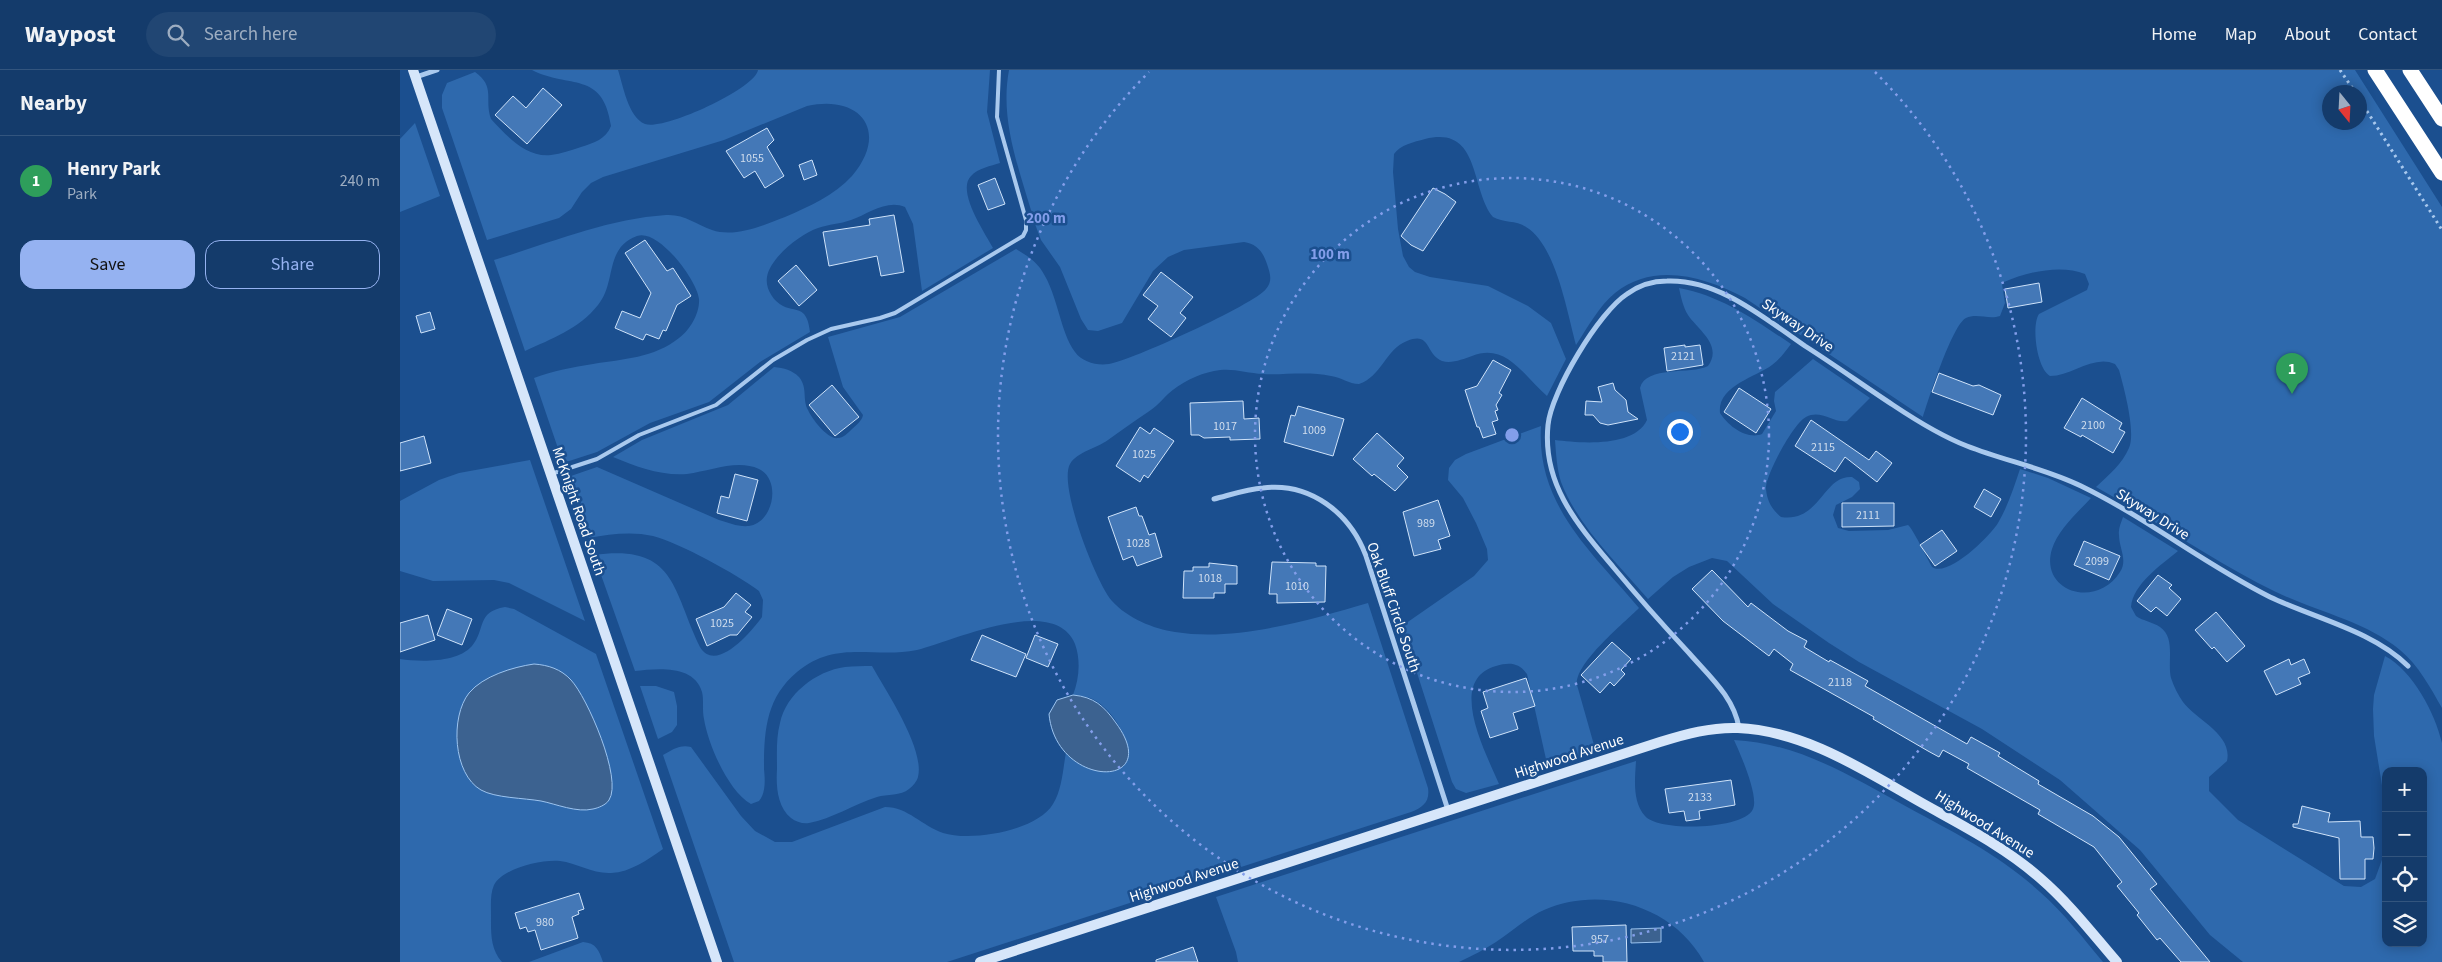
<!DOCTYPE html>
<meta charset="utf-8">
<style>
:root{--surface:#143b6b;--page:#214673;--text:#f1f3f6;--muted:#9dadc1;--line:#33557e;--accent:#95b2f1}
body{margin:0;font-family:"Source Sans 3",sans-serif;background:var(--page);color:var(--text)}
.controls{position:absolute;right:15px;bottom:15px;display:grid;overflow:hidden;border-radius:10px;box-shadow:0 2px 12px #0003}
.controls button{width:45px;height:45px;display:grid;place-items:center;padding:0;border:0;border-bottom:1px solid var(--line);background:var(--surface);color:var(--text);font:25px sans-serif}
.compass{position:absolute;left:1922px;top:15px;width:45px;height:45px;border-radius:50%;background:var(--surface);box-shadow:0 2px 12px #0003;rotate:162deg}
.you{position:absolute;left:1279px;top:361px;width:18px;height:18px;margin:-12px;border:4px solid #fff;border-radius:50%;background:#1a73e8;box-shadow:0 0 0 8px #1a73e833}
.badge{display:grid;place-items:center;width:32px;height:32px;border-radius:50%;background:var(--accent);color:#fff;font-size:16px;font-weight:700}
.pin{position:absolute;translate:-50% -41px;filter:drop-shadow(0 1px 2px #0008)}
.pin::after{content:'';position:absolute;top:26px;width:18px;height:15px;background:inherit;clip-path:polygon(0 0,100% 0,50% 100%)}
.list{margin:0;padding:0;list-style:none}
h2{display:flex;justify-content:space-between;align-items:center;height:65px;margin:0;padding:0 20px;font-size:21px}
h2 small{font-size:16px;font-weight:400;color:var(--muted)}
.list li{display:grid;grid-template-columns:32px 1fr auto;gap:15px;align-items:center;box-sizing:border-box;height:90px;padding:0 20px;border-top:1px solid var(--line)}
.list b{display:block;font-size:19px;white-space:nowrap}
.list p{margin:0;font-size:16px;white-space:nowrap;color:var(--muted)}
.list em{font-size:16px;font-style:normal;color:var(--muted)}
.actions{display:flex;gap:10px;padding:15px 20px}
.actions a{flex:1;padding:11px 0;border:1px solid var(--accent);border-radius:15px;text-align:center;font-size:18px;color:var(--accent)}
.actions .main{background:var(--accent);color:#111}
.icon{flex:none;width:28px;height:28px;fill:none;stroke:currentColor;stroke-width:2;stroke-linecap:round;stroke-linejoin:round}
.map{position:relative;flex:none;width:2042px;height:892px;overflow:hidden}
header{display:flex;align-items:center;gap:30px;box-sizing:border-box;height:70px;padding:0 25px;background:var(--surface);border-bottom:1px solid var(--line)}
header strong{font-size:24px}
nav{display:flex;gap:28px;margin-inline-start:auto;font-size:18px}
.search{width:350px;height:45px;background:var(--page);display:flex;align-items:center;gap:12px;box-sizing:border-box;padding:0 18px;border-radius:28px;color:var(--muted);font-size:19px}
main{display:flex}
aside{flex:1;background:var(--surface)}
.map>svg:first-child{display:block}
.green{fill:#2e69ad;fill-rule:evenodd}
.water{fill:#3c6290;stroke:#9cc4f0}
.building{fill:#4478b7;stroke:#cfe3fa}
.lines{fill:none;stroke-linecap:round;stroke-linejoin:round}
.path{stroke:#a9c9ee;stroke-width:3;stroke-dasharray:2.5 4;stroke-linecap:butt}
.lane{stroke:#a9c9ee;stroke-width:4}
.street{stroke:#a9c9ee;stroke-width:5}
.secondary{stroke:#d6e6fa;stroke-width:10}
.highway{stroke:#fff;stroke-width:15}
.ring{fill:none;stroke:#839eea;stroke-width:2.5;stroke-dasharray:2.5 5}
.labels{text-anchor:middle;stroke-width:5;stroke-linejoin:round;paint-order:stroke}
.number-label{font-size:12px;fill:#d0dded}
.street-label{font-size:15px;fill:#fff;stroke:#1b4f8f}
.centre{fill:#839eea;stroke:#1b4f8f;stroke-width:2.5}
.ring-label{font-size:15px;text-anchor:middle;font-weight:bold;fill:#839eea;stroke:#1b4f8f;stroke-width:5;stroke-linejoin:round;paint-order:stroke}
</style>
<header>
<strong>Waypost</strong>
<div class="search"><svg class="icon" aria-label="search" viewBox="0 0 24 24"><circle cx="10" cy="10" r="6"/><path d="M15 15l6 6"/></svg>Search here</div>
<nav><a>Home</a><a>Map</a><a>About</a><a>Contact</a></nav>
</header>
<main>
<aside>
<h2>Nearby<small></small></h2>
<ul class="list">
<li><span class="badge" style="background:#2e9e5b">1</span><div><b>Henry Park</b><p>Park</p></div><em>240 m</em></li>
</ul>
<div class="actions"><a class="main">Save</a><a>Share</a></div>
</aside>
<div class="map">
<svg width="2042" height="892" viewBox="0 0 2042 892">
<rect width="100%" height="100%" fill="#1b4f8f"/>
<path class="green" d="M132 0H218C223 15 228 47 245 54 263 61 355 19 358 0H590L587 42 600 93C591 96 578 98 571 106 556 121 585 163 593 178L522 221 513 154 505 137C487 129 468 144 451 150 440 154 429 154 418 158 400 164 370 188 367 207 365 218 373 231 383 236 390 240 398 238 404 244 408 249 409 255 410 262L360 292 309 332 250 353 197 382 163 393 134 308C153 301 173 297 193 294 223 289 254 288 279 268 290 260 300 243 299 229 297 210 258 158 237 166 204 178 217 212 198 235 179 259 151 269 125 281L94 190C150 173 207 149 266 145 285 144 295 154 312 160 335 168 364 155 385 147 408 137 435 125 452 106 490 61 460 24 407 36L324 70 203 107 191 113 182 122 171 139 159 148 87 170 42 38V25L47 13 75 2C96 17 84 29 91 49 106 65 126 88 151 85 161 84 171 80 181 77 194 73 206 69 211 56 203 0 169 19 132 0Z
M609 0H1955L2042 137V638C2030 617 2019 596 2000 580 1965 551 1917 542 1876 522 1814 492 1757 451 1696 417 1709 405 1722 394 1729 378 1736 362 1724 318 1719 300L1715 294C1694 284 1672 306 1650 306 1637 299 1631 256 1639 244L1687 220 1689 214 1685 204C1661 194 1627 202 1604 212L1602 214 1605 233 1600 246C1589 250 1577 243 1566 248 1552 255 1528 331 1523 347L1345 228C1306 207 1254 191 1215 223 1199 236 1188 257 1176 275 1167 242 1156 175 1126 157 1116 150 1103 153 1093 147 1070 119 1081 55 1025 69 1014 72 1000 75 994 84L993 102 998 159 1003 186 1009 197 1015 202 1030 207 1088 216 1128 236 1151 253 1166 289 1147 326C1124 306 1106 272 1072 286 1063 289 1052 294 1042 291 1025 284 1031 261 1007 271 986 279 981 307 959 314 949 314 941 307 931 306 909 301 885 305 863 304 846 303 831 297 814 301 798 304 780 313 768 324 761 331 756 337 748 342 734 351 721 361 708 370 697 378 677 382 670 394 658 415 696 513 712 531 727 548 754 559 775 562 836 572 910 550 968 533L1028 718C1030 732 1023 737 1011 742L547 892H334L263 685C272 680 280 674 291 677L341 746 355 761 375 772H392L485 737C508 737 522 756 543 763 571 772 637 761 653 734 662 720 663 699 666 682L671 688 721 698C738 680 716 645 699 633 691 627 683 626 673 625 679 609 681 591 675 574 654 523 551 572 517 580 473 589 437 569 397 602 366 628 364 661 364 699 365 709 366 723 359 731L351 734C328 721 308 674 304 649 302 640 304 630 302 622 294 594 256 599 235 601L194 485C276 474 272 519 300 577 316 604 352 561 362 547L363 530 359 521C338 505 278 472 253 466 232 461 210 464 189 468L168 407 197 397 319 450C329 453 338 457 349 456 373 453 382 410 359 399 337 389 311 401 287 404 261 406 237 397 213 387L242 370 328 335 374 297C384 298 392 300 399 307 408 318 402 329 408 340 412 349 428 370 438 368 443 368 448 363 451 360 456 355 462 351 463 345L443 317 428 267 500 247 616 179C626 185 636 191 642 201 658 225 660 262 675 282 682 292 697 296 709 294 730 291 855 234 866 219 873 211 870 203 867 194 863 182 857 174 844 172L784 180 768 187 753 201 722 253 698 261 688 260 681 249 660 197 641 170 635 154C621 103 599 53 609 0ZM1930 22H1960V52H1930Z
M15 53 40 126 0 142V69Z
M1279 218C1322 226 1355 250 1391 274 1385 282 1380 289 1372 295 1356 307 1317 316 1320 343 1328 356 1347 370 1362 364L1376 341 1374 331 1375 322 1413 289 1470 328 1447 351C1432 353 1421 339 1406 347 1393 354 1367 403 1366 417 1366 429 1372 440 1381 447 1420 453 1423 405 1452 407L1459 412 1460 419 1452 427 1436 435 1433 445 1438 458 1449 461 1488 460 1508 455C1513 459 1527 488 1532 497 1548 508 1590 466 1598 453 1608 436 1614 417 1620 399L1648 408 1691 428C1677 443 1658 460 1652 479 1639 521 1696 540 1720 502 1728 490 1719 478 1719 465 1718 459 1721 453 1723 447L1778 481C1761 495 1733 514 1731 537L1736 546C1743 551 1753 552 1760 557 1776 568 1767 592 1771 608 1774 617 1778 625 1783 632 1796 650 1833 664 1827 691L1809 707V721L1838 750 1944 816 1961 817 1975 809 1983 787 1986 760V873H2023V701H1986V740L1974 666 1973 639 1974 625 1985 586C2013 601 2035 643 2042 673V892H1843L1810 865 1740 780 1660 710 1582 659 1459 592 1429 573 1373 534 1327 491 1312 488 1289 497 1273 507 1248 529C1219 495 1177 455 1161 412 1157 399 1156 384 1155 370 1180 373 1234 378 1247 350L1240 318C1246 295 1291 305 1308 296 1323 275 1298 260 1288 245 1283 237 1281 227 1279 218Z
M1141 356C1136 435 1192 482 1239 538 1224 553 1174 594 1177 615L1196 682 1148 698 1127 604C1119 593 1110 592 1096 596 1046 610 1086 683 1099 714L1066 723 1056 719 1052 712 1002 556 1074 506 1088 490 1087 479 1076 453 1063 428 1048 410 1049 398 1055 390 1066 384Z
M130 390 185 551 109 513 94 510 33 511 0 501V431L39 410 59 403Z
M105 537 114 539 196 584 263 779C247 790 231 802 211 803 193 804 177 793 160 791 142 789 103 798 94 815 90 824 91 836 91 845 91 862 90 879 102 892H0V589C20 592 57 593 72 576 86 559 76 542 105 537Z
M472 596C486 621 525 679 518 707 517 711 513 716 509 719 501 726 487 724 477 727 454 734 432 749 409 753 403 754 396 752 391 748 377 736 376 716 377 699 377 684 376 668 380 653 386 624 416 601 445 597 454 596 463 596 472 596Z
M240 616H256L274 622 277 636V655L272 662 258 669Z
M1334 670C1399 673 1454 708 1509 738 1555 763 1601 786 1640 822 1664 843 1683 868 1703 892H1304C1273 836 1202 815 1144 840 1126 848 1113 861 1096 872 1085 879 1072 886 1059 892H838L836 882 816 827 1236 691C1235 709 1232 731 1245 746 1258 762 1344 760 1353 739 1359 726 1340 683 1334 670Z
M183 872C196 873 199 880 203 892H129Z"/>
<path class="water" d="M134 594C148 595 161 599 171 610 187 627 223 709 209 730 206 735 198 738 193 739 177 743 156 734 141 731 124 728 95 728 81 720 53 704 50 647 69 623 83 606 113 597 134 594Z
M673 625C694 627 704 636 716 653 765 720 656 719 649 644L657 630Z
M1261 858V872L1231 873V859Z"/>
<path class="building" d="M143 18 162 35 127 74 95 45 113 26 126 38Z
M367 58 374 70 367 77 384 106 365 118 355 101 344 108 326 81Z
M412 90 417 105 404 110 399 95Z
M595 108 605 134 588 140 578 115Z
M1033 118 1045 124 1056 132 1023 181 1011 175 1001 166Z
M494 145 504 202 481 206 477 186 429 196 423 162 470 155 469 149Z
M245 170 267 201 273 198 291 226 277 235 266 261 263 260 259 269 246 264 243 270 215 258 222 241 240 248 251 223 225 183Z
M396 195 417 220 399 236 378 211Z
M761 202 793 227 780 243 786 248 771 267 748 249 758 236 743 225Z
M1639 213 1642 232 1608 238 1605 219Z
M30 242 35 259 21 263 16 246Z
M1285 275V277L1300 275 1303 295 1267 301 1264 278Z
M1093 290 1111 300 1099 323 1102 325 1096 335 1098 340 1095 341 1098 350 1092 352 1096 364 1083 368 1079 357H1077L1065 320 1077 316Z
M1539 303 1573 316 1579 315 1601 325 1593 345 1532 322Z
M1213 313 1215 320 1226 330 1228 342 1238 349 1208 355 1200 353 1193 345H1185L1186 331 1202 332 1198 317Z
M432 315 459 347 435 366 409 335Z
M1339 318 1371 339 1356 363 1324 342Z
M1682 328 1722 353 1719 359 1725 362 1713 383 1682 365 1681 367 1664 358Z
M843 331 844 349 859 348 860 369 830 370V367L804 368 799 365H791L790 333Z
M898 336 944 349 933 386 884 372 891 345 895 346Z
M1411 350 1469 390 1476 381 1492 393 1477 412 1445 387 1435 402 1395 376Z
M740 357 750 364 754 358 774 371 748 408 744 405 740 412 716 396Z
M977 363 1004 388 997 396 1008 407 995 421 974 404 972 406 953 389Z
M24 366 31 393 0 401V373Z
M335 404 358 410 347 451 317 443 321 426 329 428Z
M1584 419 1601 429 1591 447 1574 437Z
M1038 430 1050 466 1038 470 1041 479 1014 486 1003 442Z
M1442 433H1494V456L1442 457Z
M736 437 739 446H742L749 465 755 463 762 487 737 496 733 486 723 490 708 447Z
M1542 460 1557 481 1535 496 1520 475Z
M1684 471 1720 486 1709 510 1674 495Z
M872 492 916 493V496H926L925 532 877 533V524H869Z
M809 493 837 496V514H825V523H814V528H783L784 501H793V497H809Z
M1312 500 1348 537 1351 533 1388 561 1407 571 1404 577 1429 592 1430 590 1468 611 1465 616 1567 674 1571 667 1600 683 1598 686 1639 711 1638 714 1693 746 1719 767 1757 814 1750 819 1810 892H1781L1760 868 1757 870 1737 845 1739 843 1717 816 1722 812 1694 777 1638 744 1640 740 1567 698 1569 694 1543 680 1539 687 1528 681 1473 649 1474 647 1390 600 1393 594 1374 579 1369 586 1323 551 1292 519Z
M1758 505 1772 515 1769 518 1781 529 1767 546 1756 537 1751 542 1737 531Z
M336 523 351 535 345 542 352 547 337 565H330L307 576 296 549 324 537Z
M47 539 72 549 62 575 37 565Z
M1816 542 1845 576 1827 592 1814 577 1812 579 1795 560Z
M28 545 35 570 0 582V553Z
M582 565 626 584 616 607 571 590Z
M635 565 658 574 648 597 626 588Z
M1212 572 1231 589 1221 600 1225 604 1214 616 1210 612 1200 623 1181 605Z
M1889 589 1891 595 1904 589 1910 603 1898 608 1901 614 1876 625 1864 601Z
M1126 608 1135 636 1113 643 1118 659 1090 668 1081 641 1088 638 1083 622Z
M1331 710 1335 735 1299 741 1300 749 1286 751 1284 741 1269 743 1265 719Z
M1902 736 1930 743 1928 752 1960 751 1961 767H1973L1974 778 1973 789H1965V809H1940L1939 768 1893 757V754H1898Z
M179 823 184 839 178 841 179 844 172 847 178 868 141 880 135 860 128 862 126 857 120 859 115 843Z
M1226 855 1227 892H1203V886H1194V881H1173L1172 857Z
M793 877 798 892H756V890Z"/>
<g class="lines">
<path class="path" d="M1940 0 1955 22
M1960 30 2042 160"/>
<path class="lane" d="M151 404 197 389 239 365 316 335 373 290 407 270 431 259 480 248 495 243 623 166 626 160V150L597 47 599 0"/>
<path class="street" d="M16 7 37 0
M814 429C830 425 847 419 863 418 910 412 950 443 966 486L1048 740
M1339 658C1334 627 1309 606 1289 583 1263 555 1238 527 1214 498 1178 455 1142 415 1148 355 1151 322 1199 242 1227 224 1238 216 1253 211 1267 211 1319 209 1364 248 1405 276 1435 295 1464 316 1493 335 1517 351 1541 366 1567 376 1605 391 1644 398 1681 416 1747 448 1804 494 1870 527 1914 548 1973 561 2008 596"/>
<path class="secondary" d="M13 0 317 892
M580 892 1260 672C1286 664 1311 657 1338 658 1406 661 1465 701 1522 733 1563 756 1605 777 1640 808 1669 833 1692 863 1717 892"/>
<path class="highway" d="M1975 0 2042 103
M2010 0 2042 49"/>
</g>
<g class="ring">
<circle cx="1112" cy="365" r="257"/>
<path d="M1475 2A514 514 0 1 1 749 2"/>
</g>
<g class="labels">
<g class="number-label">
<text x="352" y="92">1055</text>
<text x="1283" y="290">2121</text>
<text x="1693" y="359">2100</text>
<text x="825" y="360">1017</text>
<text x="914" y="364">1009</text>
<text x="1423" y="381">2115</text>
<text x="744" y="388">1025</text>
<text x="1468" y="449">2111</text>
<text x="1026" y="457">989</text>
<text x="738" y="477">1028</text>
<text x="1697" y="495">2099</text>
<text x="810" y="512">1018</text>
<text x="897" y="520">1010</text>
<text x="322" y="557">1025</text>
<text x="1440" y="616">2118</text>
<text x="1300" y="731">2133</text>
<text x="145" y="856">980</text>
<text x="1200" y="873">957</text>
</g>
<g class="street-label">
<text transform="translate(1398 255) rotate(34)" y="5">Skyway Drive</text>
<text transform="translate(179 441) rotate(71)" y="5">McKnight Road South</text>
<text transform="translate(1753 444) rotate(32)" y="5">Skyway Drive</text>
<text transform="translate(994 537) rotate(71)" y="5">Oak Bluff Circle South</text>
<text transform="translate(1169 686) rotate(-18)" y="5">Highwood Avenue</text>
<text transform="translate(1585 754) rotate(32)" y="5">Highwood Avenue</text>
<text transform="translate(784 810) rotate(-18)" y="5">Highwood Avenue</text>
</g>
</g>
<circle cx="1112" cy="365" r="8" class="centre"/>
<g class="ring-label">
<text x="646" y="153">200 m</text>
<text x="930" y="189">100 m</text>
</g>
</svg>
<div class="controls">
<button>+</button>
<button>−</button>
<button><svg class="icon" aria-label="locate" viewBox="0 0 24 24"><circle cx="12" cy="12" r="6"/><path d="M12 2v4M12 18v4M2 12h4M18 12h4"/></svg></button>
<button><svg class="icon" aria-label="layers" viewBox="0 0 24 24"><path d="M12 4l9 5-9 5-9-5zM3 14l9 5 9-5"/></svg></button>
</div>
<svg class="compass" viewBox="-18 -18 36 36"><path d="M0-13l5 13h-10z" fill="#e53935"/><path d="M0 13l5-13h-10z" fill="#9dadc1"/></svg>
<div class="you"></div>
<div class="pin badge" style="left:1892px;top:324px;background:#2e9e5b">1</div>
</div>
</main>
